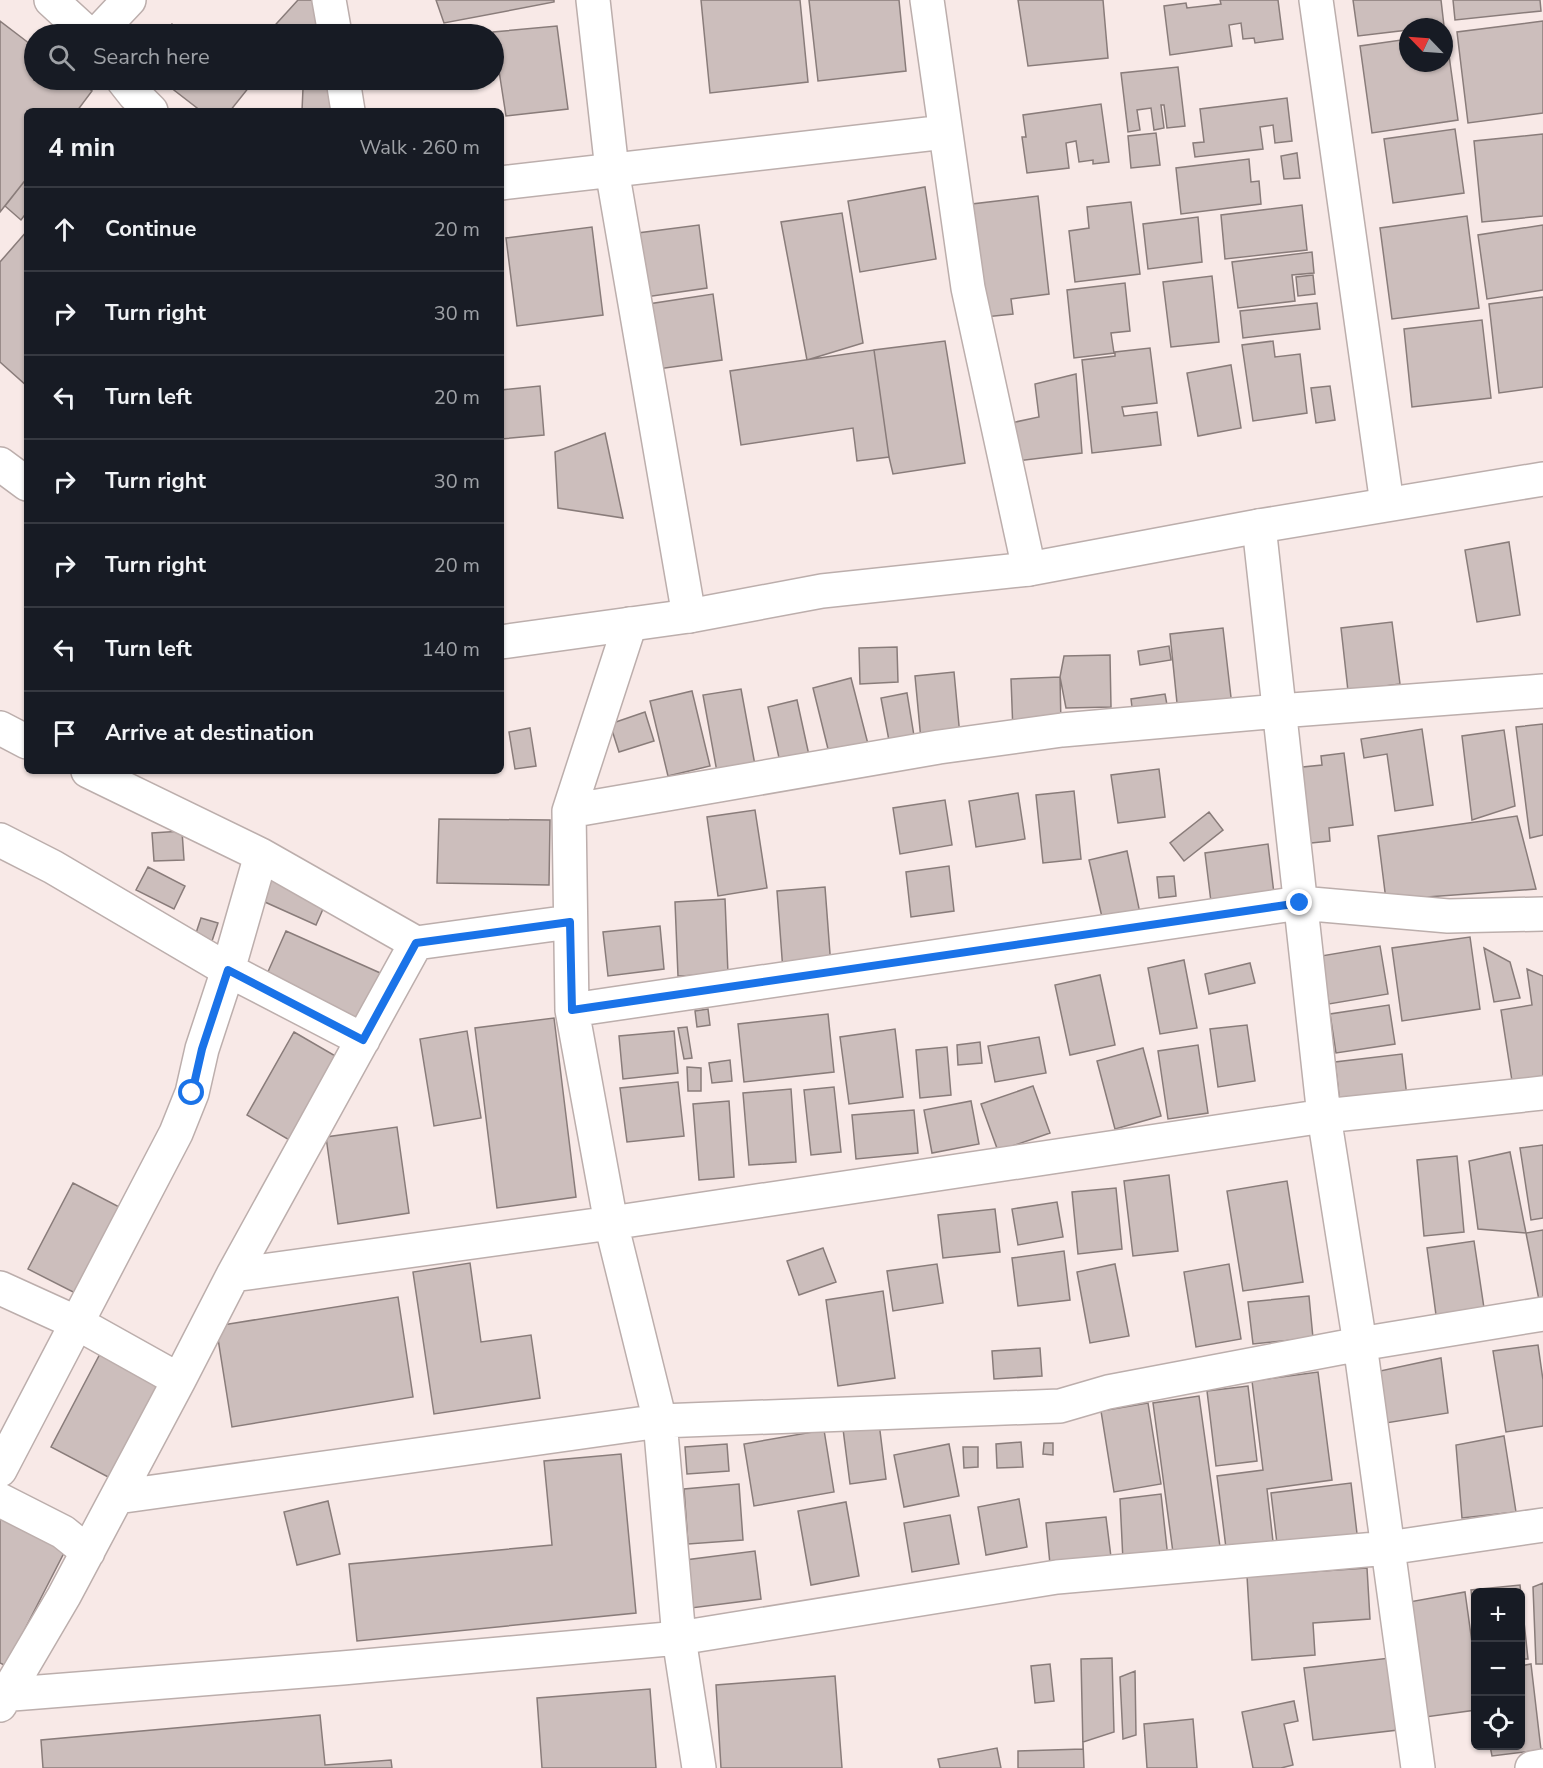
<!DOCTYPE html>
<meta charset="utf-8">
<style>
:root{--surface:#171b24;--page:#20242c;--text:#f1f3f6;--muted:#9ea1a6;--line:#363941}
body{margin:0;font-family:"Nunito Sans",sans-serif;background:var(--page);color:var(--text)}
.controls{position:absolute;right:18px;bottom:18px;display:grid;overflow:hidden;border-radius:9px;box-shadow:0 2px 4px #0004}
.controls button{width:54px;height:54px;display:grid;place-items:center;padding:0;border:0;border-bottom:2px solid var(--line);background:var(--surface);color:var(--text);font:30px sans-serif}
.compass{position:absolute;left:1399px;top:18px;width:54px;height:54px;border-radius:50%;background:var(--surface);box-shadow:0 2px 4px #0004;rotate:295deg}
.stop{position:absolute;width:18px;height:18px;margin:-14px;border:4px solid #1a73e8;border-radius:50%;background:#fff}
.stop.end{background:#1a73e8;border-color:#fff;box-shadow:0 2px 6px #0008}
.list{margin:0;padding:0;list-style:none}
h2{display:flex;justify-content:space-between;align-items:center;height:78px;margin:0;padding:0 24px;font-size:26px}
h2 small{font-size:20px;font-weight:400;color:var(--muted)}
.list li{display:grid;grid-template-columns:39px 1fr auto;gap:18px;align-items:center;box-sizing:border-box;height:84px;padding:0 24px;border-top:2px solid var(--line)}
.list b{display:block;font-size:22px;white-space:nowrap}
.list em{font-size:20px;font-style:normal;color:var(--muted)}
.icon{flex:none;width:33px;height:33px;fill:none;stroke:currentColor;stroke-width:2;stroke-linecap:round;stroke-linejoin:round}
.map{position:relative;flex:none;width:1543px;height:1768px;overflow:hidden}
.search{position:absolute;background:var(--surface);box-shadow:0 2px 4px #0004;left:24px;top:24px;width:480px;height:66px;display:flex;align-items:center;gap:15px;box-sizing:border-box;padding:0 21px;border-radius:33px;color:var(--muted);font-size:22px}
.panel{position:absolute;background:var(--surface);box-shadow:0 2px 4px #0004;left:24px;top:108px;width:480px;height:666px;border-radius:9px}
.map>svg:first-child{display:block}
.building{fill:#ccbebc;stroke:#897c7a;stroke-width:1.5}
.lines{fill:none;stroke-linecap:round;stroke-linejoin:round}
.street-casing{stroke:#bcaeac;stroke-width:36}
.secondary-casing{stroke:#bcaeac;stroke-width:36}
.street{stroke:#fff;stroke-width:33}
.secondary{stroke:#fff;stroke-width:33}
.route{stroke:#1a73e8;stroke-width:8}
</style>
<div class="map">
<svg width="1543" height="1768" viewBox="0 0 1543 1768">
<rect width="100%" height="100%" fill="#f8e9e7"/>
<path class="building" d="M298 0H328L333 34H267Z
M436 0H554V2L444 23Z
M701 0H800L808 82 710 93Z
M809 0H899L906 71 818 81Z
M1018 0H1103L1108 58 1028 66Z
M1220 0H1278L1283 39 1255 43 1254 38 1243 39 1241 23 1229 25 1232 46 1170 55 1164 6 1186 3 1187 8 1221 4Z
M1353 0H1441L1444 26 1408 27V30L1358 36Z
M1453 0H1540L1541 11 1455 20Z
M0 21 34 47V80H77L92 91 77 111H27V178L0 212Z
M1543 21V113L1468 123 1457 32Z
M172 24 186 34H163Z
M557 26 568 109 506 116 493 32Z
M1444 34H1446L1458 120 1372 133 1360 46 1408 39V63H1444Z
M1178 67 1185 126 1167 128 1164 105H1161L1164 128 1154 130 1151 108 1137 110 1140 130 1128 132 1121 73Z
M161 80H242L250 86 230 111H201Z
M284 80H339L344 111H302L303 88Z
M1287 98 1292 141 1275 143 1273 125 1260 127 1263 149 1195 157 1193 143 1204 142 1200 109Z
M1101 104 1109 162 1093 164V160L1079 162 1076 141 1066 143 1069 168 1027 173 1022 137H1026L1023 115Z
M1455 129 1464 193 1393 203 1384 139Z
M1156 133 1160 165 1131 168 1128 136Z
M1543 134V216L1482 222 1474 141Z
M1297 153 1300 178 1284 179 1281 156Z
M1249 159 1251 182 1259 181 1261 204 1181 214 1176 168Z
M27 178V212L21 220 5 206Z
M925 187 936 259 860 272 848 201Z
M1038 196 1049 294 1011 299 1013 314 985 317 972 204Z
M1131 202 1140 274 1075 282 1069 231 1089 228 1087 207Z
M1302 205 1307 250 1225 259 1221 215Z
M842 213 863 343 807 360 781 222Z
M1467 216 1479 308 1392 319 1380 228Z
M1198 217 1202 262 1148 269 1143 224Z
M699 225 707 288 639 298 630 234Z
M1543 225V290L1487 299 1478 235Z
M592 227 603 315 517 326 506 238Z
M27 231V386L0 362V262Z
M1312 252 1314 273 1292 275 1295 301 1238 308 1232 262Z
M1313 275 1315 294 1298 296 1296 277Z
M1212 276 1219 342 1171 347 1163 282Z
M1125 283 1130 331 1111 333 1114 353 1074 358 1067 290Z
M713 294 722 360 651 370 642 305Z
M1543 297V387L1499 393 1489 304Z
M1317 303 1320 329 1243 338 1240 311Z
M1482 320 1491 398 1412 407 1404 329Z
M945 341 965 463 893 474 889 457 874 350Z
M1273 341 1275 357 1300 354 1307 413 1253 421 1242 345Z
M1150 348 1157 403 1122 407 1124 416 1157 412 1161 445 1092 453 1082 360 1115 356V352Z
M874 350 889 457 857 461 853 428 741 445 730 371Z
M1231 365 1241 428 1198 436 1187 373Z
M1076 374 1082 453 1017 461 1006 424 1039 417 1035 384Z
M540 386 544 435 501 439V390Z
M1330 386 1335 420 1316 423 1311 388Z
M605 433 623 518 558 508 555 452Z
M1509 542 1520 615 1477 622 1465 550Z
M1392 622 1400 684 1348 691 1341 628Z
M1223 628 1232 706 1178 713 1170 634Z
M1169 646 1171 660 1140 665 1138 651Z
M897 647 898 682 860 684 859 648Z
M1110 655 1111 707 1066 708 1060 677 1064 656Z
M954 672 960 736 921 740 915 676Z
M1060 677 1061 725 1013 732 1011 679Z
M851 678 869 748 830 757 813 688Z
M741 689 755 765 717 772 703 695Z
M692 691 710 766 668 776 650 701Z
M907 693 915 742 890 746 881 698Z
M1165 694 1168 710 1133 715 1131 699Z
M797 700 810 760 781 767 768 707Z
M645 712 654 741 619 752 610 724Z
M1543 724V835L1530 838 1516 727Z
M530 728 536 766 515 769 509 732Z
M1422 729 1433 805 1395 811 1387 754 1364 758 1361 739Z
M1504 730 1515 806 1472 820 1462 736Z
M1344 753 1353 825 1329 828 1330 841 1302 844 1293 768 1322 765 1321 756Z
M1159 769 1165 817 1118 823 1111 775Z
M1074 791 1081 859 1043 863 1036 795Z
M1018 793 1025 839 976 847 969 801Z
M945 800 952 845 900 854 893 808Z
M755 810 767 888 718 896 707 817Z
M1209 812 1223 830 1184 861 1170 843Z
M1517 816 1536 889 1386 900 1378 836Z
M439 819 550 820 549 885 437 883Z
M182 831 184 860 154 861 152 833Z
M1268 844 1275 902 1212 910 1205 853Z
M1127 851 1141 918 1104 926 1089 860Z
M949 866 954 911 911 917 906 872Z
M148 867 185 886 174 909 136 890Z
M267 873 327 900 316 925 256 898Z
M1174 876 1176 896 1159 898 1157 877Z
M825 887 831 967 783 971 777 891Z
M725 899 728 974 678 976 675 902Z
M201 918 218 923 212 941 195 936Z
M660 926 664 969 608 976 603 932Z
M286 931 387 976 364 1028 263 983Z
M1470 937 1480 1009 1402 1021 1392 948Z
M1380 946 1388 994 1329 1004 1321 956Z
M1484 948 1510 962 1520 998 1494 1002Z
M1184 960 1197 1028 1160 1034 1148 968Z
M1250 963 1255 983 1209 994 1205 974Z
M1527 969 1543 976V1076L1512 1081 1501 1010 1532 1005Z
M1100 975 1115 1045 1070 1055 1055 985Z
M1389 1005 1395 1044 1336 1053 1330 1014Z
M708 1009 710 1025 697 1027 695 1011Z
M828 1014 834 1072 744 1082 738 1024Z
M554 1018 576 1197 497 1208 475 1028Z
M1247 1025 1255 1081 1218 1087 1210 1029Z
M687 1027 692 1058 684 1059 678 1028Z
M895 1029 903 1097 849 1104 840 1037Z
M467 1031 481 1118 434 1126 420 1039Z
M674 1031 678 1073 623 1079 619 1036Z
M294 1032 344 1061 296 1144 247 1115Z
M1039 1037 1046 1073 995 1082 988 1046Z
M980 1042 982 1063 958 1065 957 1045Z
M1198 1045 1208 1113 1168 1119 1158 1051Z
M947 1047 951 1095 920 1098 916 1050Z
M1143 1048 1161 1116 1115 1129 1097 1061Z
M1402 1054 1407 1097 1340 1104 1335 1062Z
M730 1060 732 1081 712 1083 709 1063Z
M687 1067 701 1068V1091H688Z
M678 1082 684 1136 627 1142 620 1088Z
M1033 1086 1050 1133 998 1151 981 1104Z
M834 1087 841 1152 811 1155 804 1090Z
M791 1089 796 1162 749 1165 743 1093Z
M729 1101 734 1177 699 1180 693 1104Z
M971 1101 979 1144 932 1153 924 1110Z
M914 1110 918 1153 856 1159 852 1115Z
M397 1127 409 1213 338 1224 326 1137Z
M1543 1145V1218L1531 1220 1520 1148Z
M1510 1152 1526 1233 1478 1229 1469 1161Z
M1457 1156 1464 1232 1424 1236 1417 1160Z
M1169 1175 1178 1251 1133 1256 1124 1181Z
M1287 1181 1303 1282 1243 1291 1227 1191Z
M73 1183 127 1211 83 1297 28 1269Z
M1116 1188 1122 1249 1078 1254 1072 1192Z
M1057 1202 1063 1237 1018 1245 1012 1209Z
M995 1209 1000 1252 943 1258 938 1215Z
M1543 1230V1299L1539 1300 1526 1233Z
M1474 1241 1484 1308 1436 1315 1427 1248Z
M823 1248 836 1282 799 1295 787 1261Z
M1064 1251 1070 1300 1018 1306 1012 1258Z
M470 1263 481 1342 531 1335 540 1398 434 1414 413 1272Z
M937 1264 943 1303 893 1311 887 1271Z
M1115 1264 1129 1336 1090 1343 1077 1272Z
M1229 1264 1241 1339 1196 1347 1184 1272Z
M883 1291 895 1378 838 1386 826 1300Z
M1309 1296 1313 1338 1253 1344 1248 1302Z
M398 1297 413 1397 232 1427 216 1326Z
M1538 1345 1543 1380V1426L1506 1432 1493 1351Z
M1040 1348 1042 1376 994 1379 992 1351Z
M101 1352 160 1383 110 1478 51 1447Z
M1441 1358 1448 1413 1386 1423 1380 1371Z
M1318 1372 1332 1480 1267 1489 1274 1550 1227 1556 1217 1476 1263 1470 1252 1381Z
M1248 1386 1257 1461 1216 1466 1207 1391Z
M1199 1396 1221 1554 1174 1560 1153 1403Z
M1148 1403 1161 1484 1114 1492 1101 1411Z
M878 1415 886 1479 850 1484 842 1421Z
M824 1430 834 1492 754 1506 744 1444Z
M1504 1436 1516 1512 1462 1518 1456 1445Z
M1021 1442 1023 1467 997 1468 996 1444Z
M1044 1443H1053V1455L1043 1454Z
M727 1444 729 1471 687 1474 685 1447Z
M949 1444 959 1496 904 1507 894 1455Z
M963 1447H978V1467L964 1468Z
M621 1454 636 1613 357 1641 349 1564 552 1545 544 1461Z
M1351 1483 1358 1542 1278 1552 1271 1493Z
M739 1484 743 1540 688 1544 684 1489Z
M1161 1494 1168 1558 1123 1561 1120 1499Z
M1019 1499 1027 1547 986 1555 978 1507Z
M328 1501 340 1554 297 1565 284 1512Z
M846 1502 859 1576 811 1585 798 1511Z
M0 1513 67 1547 6 1666 0 1663Z
M950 1515 959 1564 912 1572 904 1523Z
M1106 1517 1111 1557 1050 1564 1046 1523Z
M755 1551 761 1599 691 1608 685 1560Z
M1367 1568 1370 1619 1313 1623 1315 1655 1252 1660 1247 1576Z
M1543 1583V1664H1536L1533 1587Z
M1520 1585 1528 1659H1520V1592H1476V1636L1471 1590Z
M1465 1592 1476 1671V1710L1418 1718 1409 1602Z
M1112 1658 1114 1732 1083 1742 1084 1768H1018V1751L1083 1749 1081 1659Z
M1390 1658 1398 1730 1313 1740 1304 1668Z
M1050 1664 1054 1701 1035 1703 1031 1666Z
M1531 1664 1541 1750 1492 1756 1490 1746H1520V1666Z
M1135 1671 1136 1735 1123 1739 1120 1677Z
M835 1676 842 1768H721L716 1685Z
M650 1689 656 1768H542L537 1698Z
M1294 1701 1298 1721 1284 1724 1293 1765 1281 1768H1253L1242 1712Z
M320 1715 325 1765 391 1760 392 1768H43L41 1740Z
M1193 1719 1197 1768H1147L1144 1724Z
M997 1748 1001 1768H940L938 1759Z"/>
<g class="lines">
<defs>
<path id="street" d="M51 0 88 34
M329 0 335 34
M593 0 612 170 689 616
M927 0 968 288 1029 569
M1316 0 1387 504
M97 34 129 0
M123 80 134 94 151 111
M343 80 348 111
M501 183 945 132
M1259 526 1324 1116 1360 1344 1418 1768
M630 624 569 811 572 1010 611 1223 660 1421 679 1638 699 1768
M0 728 27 742
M88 771 261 855 416 943 570 922
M569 811 939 747 1062 730 1279 711 1543 691
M0 840 53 867 228 970 363 1040
M572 1010 1300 903 1448 916 1543 914
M233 1275 611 1223 1324 1116 1543 1093
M0 1288 77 1323 179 1380
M0 1470 176 1133 192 1093 202 1049 228 970 261 855
M117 1497 660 1421 1060 1406 1108 1392 1360 1344 1543 1314
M0 1500 63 1532 88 1552
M0 1695 342 1668 679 1638 1057 1577 1388 1548 1543 1525
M0 1705 64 1596 179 1380 233 1275 416 943
M1532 1768 1543 1766"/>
<path id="secondary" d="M0 464 27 484
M501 642 689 616 822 591 1029 569 1259 526 1543 479"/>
</defs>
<use href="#street" class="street-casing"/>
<use href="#secondary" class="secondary-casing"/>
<use href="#street" class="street"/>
<use href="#secondary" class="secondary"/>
</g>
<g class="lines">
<path class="route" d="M192 1093 202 1049 228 970 363 1040 416 943 570 922 572 1010 1300 903"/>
</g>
</svg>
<div class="controls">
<button>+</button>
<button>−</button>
<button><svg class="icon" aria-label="locate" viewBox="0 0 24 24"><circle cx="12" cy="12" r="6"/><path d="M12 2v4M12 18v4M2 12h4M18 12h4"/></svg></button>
</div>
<svg class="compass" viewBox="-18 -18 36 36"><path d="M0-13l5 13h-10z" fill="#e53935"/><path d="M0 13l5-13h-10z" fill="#9ea1a6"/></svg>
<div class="stop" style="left:192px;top:1093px"></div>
<div class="stop end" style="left:1300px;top:903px"></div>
<div class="search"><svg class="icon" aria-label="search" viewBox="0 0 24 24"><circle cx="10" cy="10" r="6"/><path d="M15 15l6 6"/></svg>Search here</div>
<section class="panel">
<h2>4 min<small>Walk · 260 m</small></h2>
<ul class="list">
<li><svg class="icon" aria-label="ahead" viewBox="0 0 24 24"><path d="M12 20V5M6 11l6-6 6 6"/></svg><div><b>Continue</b></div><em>20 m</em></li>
<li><svg class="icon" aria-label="right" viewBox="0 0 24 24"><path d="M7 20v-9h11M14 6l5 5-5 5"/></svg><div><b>Turn right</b></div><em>30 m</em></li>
<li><svg class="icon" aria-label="left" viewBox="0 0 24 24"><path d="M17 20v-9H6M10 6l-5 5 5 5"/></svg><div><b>Turn left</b></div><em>20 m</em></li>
<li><svg class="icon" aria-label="right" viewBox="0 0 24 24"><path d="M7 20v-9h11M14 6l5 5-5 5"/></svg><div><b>Turn right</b></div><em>30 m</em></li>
<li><svg class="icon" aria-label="right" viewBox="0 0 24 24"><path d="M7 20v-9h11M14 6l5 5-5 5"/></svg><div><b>Turn right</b></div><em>20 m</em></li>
<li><svg class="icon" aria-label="left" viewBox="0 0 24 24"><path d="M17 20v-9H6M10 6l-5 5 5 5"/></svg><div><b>Turn left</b></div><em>140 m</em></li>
<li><svg class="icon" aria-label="arrive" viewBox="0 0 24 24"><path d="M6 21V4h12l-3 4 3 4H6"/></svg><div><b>Arrive at destination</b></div></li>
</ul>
</section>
</div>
